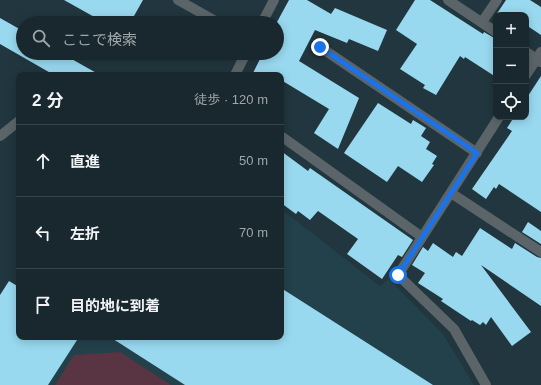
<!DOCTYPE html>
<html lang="ja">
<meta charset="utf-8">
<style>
:root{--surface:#19282e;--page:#26343a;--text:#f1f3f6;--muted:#9fa6aa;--line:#37444a}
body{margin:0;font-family:Helvetica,"Noto Sans JP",sans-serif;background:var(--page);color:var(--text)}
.controls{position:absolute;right:12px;top:12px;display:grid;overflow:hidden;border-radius:8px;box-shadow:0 2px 10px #0003}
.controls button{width:36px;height:36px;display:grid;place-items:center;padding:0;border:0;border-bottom:1px solid var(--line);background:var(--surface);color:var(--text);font:20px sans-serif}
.stop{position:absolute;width:12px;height:12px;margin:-9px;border:3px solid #1a73e8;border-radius:50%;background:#fff}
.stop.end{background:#1a73e8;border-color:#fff;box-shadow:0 1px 4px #0008}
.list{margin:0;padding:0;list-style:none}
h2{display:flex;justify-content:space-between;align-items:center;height:52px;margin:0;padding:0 16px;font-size:17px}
h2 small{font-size:13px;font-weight:400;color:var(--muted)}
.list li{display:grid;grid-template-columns:26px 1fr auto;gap:12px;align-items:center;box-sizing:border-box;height:72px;padding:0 16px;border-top:1px solid var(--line)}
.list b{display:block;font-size:15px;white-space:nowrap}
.list em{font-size:13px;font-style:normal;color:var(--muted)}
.icon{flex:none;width:22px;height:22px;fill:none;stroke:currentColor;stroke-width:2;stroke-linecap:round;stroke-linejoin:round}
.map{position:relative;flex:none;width:541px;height:385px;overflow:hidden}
.search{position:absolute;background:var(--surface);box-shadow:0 2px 10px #0003;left:16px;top:16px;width:268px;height:44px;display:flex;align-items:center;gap:10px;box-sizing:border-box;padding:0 14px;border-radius:22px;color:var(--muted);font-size:15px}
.panel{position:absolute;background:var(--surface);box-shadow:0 2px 10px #0003;left:16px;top:72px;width:268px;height:268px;border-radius:8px}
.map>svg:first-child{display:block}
.built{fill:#23414b}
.green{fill:#593442}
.building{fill:#99d9f0}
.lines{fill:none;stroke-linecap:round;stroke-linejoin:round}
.minor{stroke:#5b6569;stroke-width:10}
.route{stroke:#1a73e8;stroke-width:5}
</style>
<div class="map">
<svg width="541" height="385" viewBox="0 0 541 385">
<rect width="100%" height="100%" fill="#21363e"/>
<path class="built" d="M281 209 380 286 389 279 443 334 474 385H0V303L19 337H281Z"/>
<path class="green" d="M120 352 171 385H55L74 355Z"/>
<path class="building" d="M64 0H143L130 23H105Z
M289 0H307L331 14 335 8 387 30 378 51 349 39 347 43 315 30 299 61 359 98 338 149 314 133 329 109 281 80V75H252L263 53H277V22Z
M415 0H430L483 34 484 32 496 39V77L465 57 464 59 460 56 436 95 423 88 425 85 400 69 417 44 396 30Z
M506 0H530L541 7V35L526 25V15H496Z
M0 18 23 31V53H61L100 75H54L0 44Z
M541 76V212L499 184 496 189 494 187 486 199 472 189 512 131 507 128 514 117H526V99Z
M378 103 411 124 413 120 426 128 421 136 430 142 426 149 437 156 432 164 434 165 422 182 398 166 387 182 344 153Z
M281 151 308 171 310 168 413 240 402 257 398 255 382 279 347 254 358 239 318 211 310 220 298 211 296 214 281 203Z
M528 222 541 231V244L522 232Z
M480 228 512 249 515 243 537 257 541 258V306L481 265 531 332 512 346 491 317 486 325 483 322 480 325 472 320 471 321 441 301 443 299 418 283 425 273 412 265 423 247 428 251 433 243 453 257 456 252 462 256Z
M9 281 19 287V337H79L48 385H0V295Z
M281 288 433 385H185L110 337H281Z"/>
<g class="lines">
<path class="minor" d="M178 0 219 23
M448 0 496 32
M482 22 497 0
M262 23 274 0
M320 47 477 153
M526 52 541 62
M235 75 246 53
M526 75 541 52
M0 136 19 121
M281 136 422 237
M451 193 541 252
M486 385 454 329 398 275 499 117"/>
</g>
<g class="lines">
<path class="route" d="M320 47 477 153 398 275"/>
</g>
</svg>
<div class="controls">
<button>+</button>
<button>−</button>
<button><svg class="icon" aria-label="locate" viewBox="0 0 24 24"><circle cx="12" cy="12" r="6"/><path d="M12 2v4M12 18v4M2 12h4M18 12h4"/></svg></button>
</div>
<div class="stop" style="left:398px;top:275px"></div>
<div class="stop end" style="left:320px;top:47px"></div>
<div class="search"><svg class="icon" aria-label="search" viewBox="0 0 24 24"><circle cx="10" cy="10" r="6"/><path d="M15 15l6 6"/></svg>ここで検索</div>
<section class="panel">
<h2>2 分<small>徒歩 · 120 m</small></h2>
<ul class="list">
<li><svg class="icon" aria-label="ahead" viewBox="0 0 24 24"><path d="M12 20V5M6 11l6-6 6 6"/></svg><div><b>直進</b></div><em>50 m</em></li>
<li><svg class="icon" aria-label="left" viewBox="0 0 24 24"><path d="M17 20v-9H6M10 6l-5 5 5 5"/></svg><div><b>左折</b></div><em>70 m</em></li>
<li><svg class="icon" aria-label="arrive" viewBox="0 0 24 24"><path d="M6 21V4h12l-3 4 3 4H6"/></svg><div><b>目的地に到着</b></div></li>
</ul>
</section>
</div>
